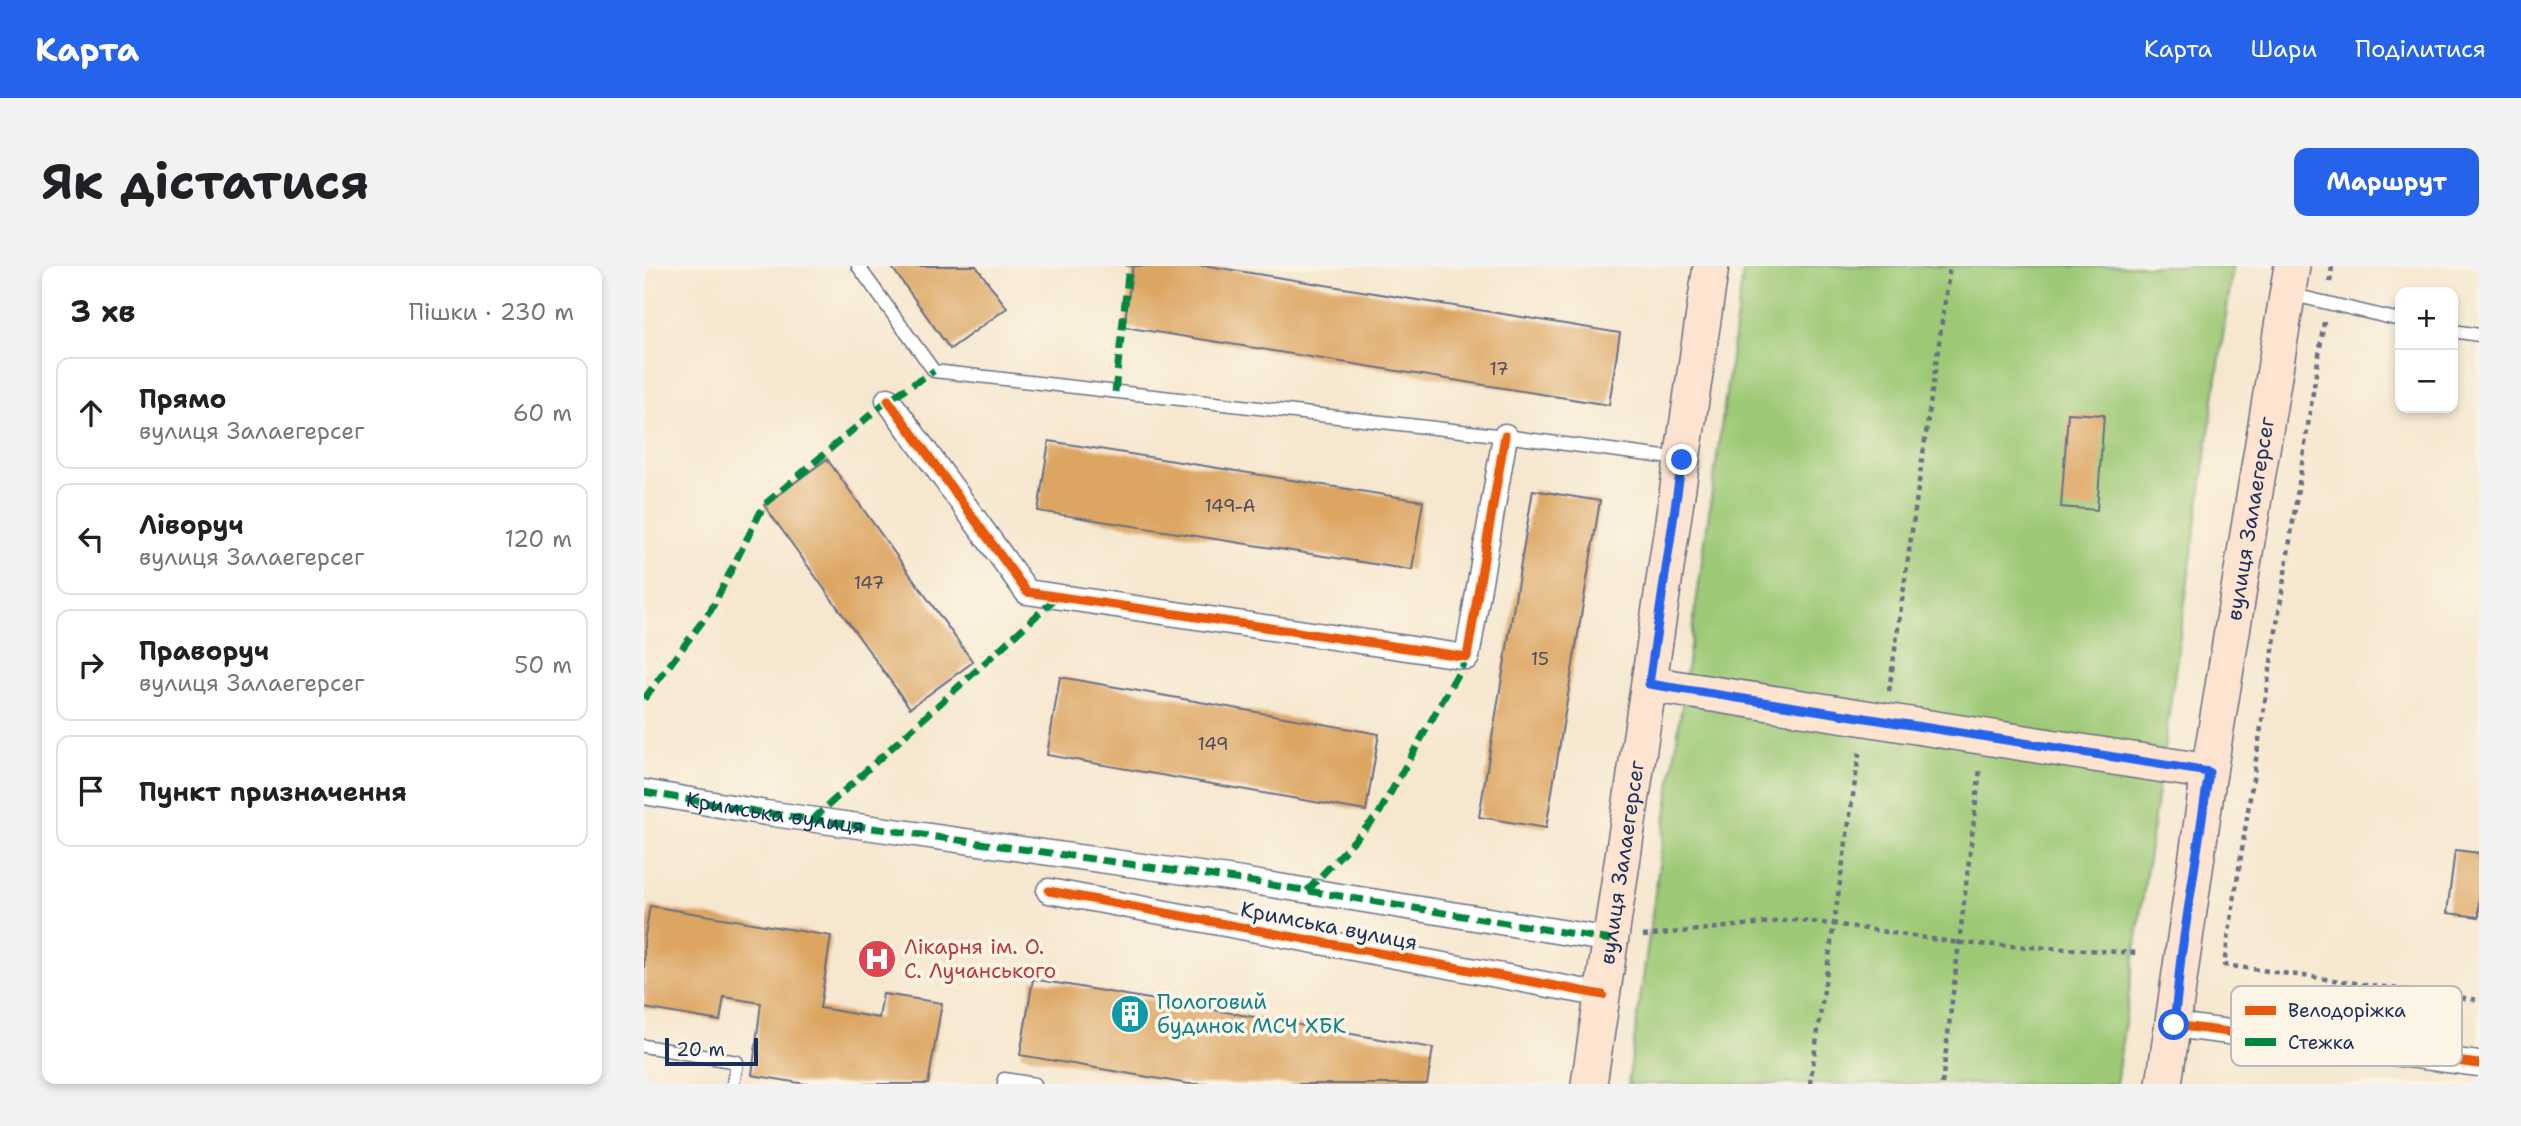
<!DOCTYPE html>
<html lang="uk">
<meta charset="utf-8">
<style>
:root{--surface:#fff;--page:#f2f2f2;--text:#202124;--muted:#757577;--line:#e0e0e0;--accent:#2563eb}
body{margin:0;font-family:"Shantell Sans",sans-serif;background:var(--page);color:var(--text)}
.controls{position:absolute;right:21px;top:21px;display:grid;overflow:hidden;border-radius:14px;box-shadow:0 4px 10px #0003}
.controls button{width:63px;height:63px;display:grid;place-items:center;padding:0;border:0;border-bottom:2px solid var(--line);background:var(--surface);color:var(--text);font:35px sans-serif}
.scale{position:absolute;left:21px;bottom:18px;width:93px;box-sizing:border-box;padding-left:7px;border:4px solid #1b2f5e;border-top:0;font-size:19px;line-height:24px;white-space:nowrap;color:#1b2f5e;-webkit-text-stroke:5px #fcf5e5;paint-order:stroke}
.stop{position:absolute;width:21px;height:21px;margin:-16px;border:5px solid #2563eb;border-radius:50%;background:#fff}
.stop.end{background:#2563eb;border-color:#fff;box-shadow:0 2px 7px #0008}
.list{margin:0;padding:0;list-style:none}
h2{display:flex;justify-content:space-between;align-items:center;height:91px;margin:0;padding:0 28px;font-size:30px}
h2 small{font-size:23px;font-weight:400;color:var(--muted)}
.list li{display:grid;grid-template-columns:46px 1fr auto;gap:21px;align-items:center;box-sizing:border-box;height:112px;margin:0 14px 14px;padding:0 14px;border:2px solid var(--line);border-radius:14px}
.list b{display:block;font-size:26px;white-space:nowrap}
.list p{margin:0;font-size:23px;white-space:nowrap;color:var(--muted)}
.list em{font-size:23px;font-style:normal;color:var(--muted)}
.icon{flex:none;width:38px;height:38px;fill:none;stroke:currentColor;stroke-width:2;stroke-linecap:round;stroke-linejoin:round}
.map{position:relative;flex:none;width:1835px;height:818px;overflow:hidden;border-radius:14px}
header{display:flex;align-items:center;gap:42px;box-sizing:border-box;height:98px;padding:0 35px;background:var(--accent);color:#fff}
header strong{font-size:33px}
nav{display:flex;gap:38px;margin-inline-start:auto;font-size:24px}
.intro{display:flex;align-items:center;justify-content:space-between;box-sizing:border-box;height:168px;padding:0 42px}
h1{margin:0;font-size:49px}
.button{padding:18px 32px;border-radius:14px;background:var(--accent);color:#fff;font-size:24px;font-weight:700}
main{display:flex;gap:42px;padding:0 42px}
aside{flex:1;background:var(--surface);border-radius:14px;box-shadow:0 4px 10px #0003}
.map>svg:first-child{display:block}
.green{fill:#9dc976;stroke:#5c7c6a;stroke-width:2}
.building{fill:#dca562}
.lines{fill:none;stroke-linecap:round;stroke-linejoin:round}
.lane-casing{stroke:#686f86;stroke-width:15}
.street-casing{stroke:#686f86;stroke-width:27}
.secondary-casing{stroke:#686f86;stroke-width:38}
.path{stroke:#686f86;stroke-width:4.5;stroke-dasharray:5 5;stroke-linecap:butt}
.lane{stroke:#fff;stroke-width:12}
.street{stroke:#fff;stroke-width:24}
.secondary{stroke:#fde4d1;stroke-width:35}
.quiet{stroke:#00873e;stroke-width:7;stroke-dasharray:14 7;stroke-linecap:butt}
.cycleway-casing{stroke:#fcf5e5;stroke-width:13}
.cycleway{stroke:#e8590c;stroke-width:9}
.route{stroke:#2563eb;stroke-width:9}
.labels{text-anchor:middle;stroke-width:7;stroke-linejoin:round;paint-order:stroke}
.number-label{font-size:18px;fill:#4b4c5f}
.street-label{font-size:21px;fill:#1b2f5e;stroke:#fcf5e5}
.health-label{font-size:21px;fill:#be3a42;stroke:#fcf5e5;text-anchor:start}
.culture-label{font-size:21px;fill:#0d838f;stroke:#fcf5e5;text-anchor:start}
.key{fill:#fcf5e5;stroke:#b8babc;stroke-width:2}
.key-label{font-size:19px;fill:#1b2f5e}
</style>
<header>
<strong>Карта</strong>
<nav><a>Карта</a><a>Шари</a><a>Поділитися</a></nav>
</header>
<div class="intro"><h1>Як дістатися</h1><a class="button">Маршрут</a></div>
<main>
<aside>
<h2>3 хв<small>Пішки · 230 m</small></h2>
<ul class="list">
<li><svg class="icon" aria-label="ahead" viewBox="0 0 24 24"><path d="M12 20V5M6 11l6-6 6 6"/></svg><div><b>Прямо</b><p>вулиця Залаегерсег</p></div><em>60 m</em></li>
<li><svg class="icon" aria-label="left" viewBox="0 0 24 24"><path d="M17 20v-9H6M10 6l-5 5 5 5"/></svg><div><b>Ліворуч</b><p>вулиця Залаегерсег</p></div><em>120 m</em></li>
<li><svg class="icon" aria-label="right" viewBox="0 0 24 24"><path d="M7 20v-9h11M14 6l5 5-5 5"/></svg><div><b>Праворуч</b><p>вулиця Залаегерсег</p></div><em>50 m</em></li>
<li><svg class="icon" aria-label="arrive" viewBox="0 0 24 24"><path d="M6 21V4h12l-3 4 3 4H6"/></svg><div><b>Пункт призначення</b></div></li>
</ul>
</aside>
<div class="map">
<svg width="1835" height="818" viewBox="0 0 1835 818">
<rect width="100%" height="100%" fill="#fcf5e5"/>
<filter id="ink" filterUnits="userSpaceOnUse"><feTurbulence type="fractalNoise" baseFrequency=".0143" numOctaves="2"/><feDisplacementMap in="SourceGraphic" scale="14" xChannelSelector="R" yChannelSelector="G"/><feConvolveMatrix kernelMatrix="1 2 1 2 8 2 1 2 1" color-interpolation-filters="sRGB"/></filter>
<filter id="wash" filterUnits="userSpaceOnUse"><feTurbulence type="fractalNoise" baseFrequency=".00686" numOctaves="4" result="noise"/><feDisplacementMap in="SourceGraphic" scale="28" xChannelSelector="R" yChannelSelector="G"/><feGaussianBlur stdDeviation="1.57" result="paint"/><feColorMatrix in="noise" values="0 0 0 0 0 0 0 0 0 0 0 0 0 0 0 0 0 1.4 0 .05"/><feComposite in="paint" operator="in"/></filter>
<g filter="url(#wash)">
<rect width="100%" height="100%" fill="#f6e7cf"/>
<path class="green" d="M1100 0H1589L1472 818H984Z"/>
<g id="blocks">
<path class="building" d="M247 0H332L363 42 306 83Z
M489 0H564L976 67 965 139 480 61Z
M1424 147 1460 149 1453 244 1417 241Z
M405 175 779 235 768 304 394 245Z
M183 193 329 396 266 442 120 239Z
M889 224 956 235 902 562 835 551Z
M416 411 735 468 722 545 403 489Z
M1811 584 1835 587V651L1803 647Z
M6 640 187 670 176 742 235 752 239 728 298 737 284 818H161L108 809 117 737 80 731 76 755 0 742V675Z
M389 713 789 782 783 818H545L376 789Z"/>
</g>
</g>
<g filter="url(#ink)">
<use href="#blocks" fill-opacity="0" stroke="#686f86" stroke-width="2"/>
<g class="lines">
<defs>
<path id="lane" d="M214 0 290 105 861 170 1035 193
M1645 28 1756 54
M1809 65 1835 69
M0 780 93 796 89 818
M360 818V813L391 818"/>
<path id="street" d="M244 134 383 326 823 391 861 170
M0 526 122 547 591 613 967 674
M405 625 959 729
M1530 759 1835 798"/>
<g id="secondary">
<path d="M1005 418 1565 506"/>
<path id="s1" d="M945 818 1067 0"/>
<path id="s2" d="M1520 818 1565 506 1648 0"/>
</g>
</defs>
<use href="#lane" class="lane-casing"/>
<use href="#street" class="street-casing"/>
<use href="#secondary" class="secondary-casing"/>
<path class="path" d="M1686 16 1688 0
M1680 56 1580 699 1835 734
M1245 425 1306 0
M999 670 1147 654 1189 658 1315 677 1494 687
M1166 818 1216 482
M1298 818 1336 503"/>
<use href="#lane" class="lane"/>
<use href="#street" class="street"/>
<use href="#secondary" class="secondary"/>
<g class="quiet">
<path d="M471 126 485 0"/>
<path d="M0 433 67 344 120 239 244 134 290 105"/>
<path id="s3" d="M0 526 122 547 591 613 967 674"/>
<path d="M168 554 413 331"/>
<path d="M663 625 734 549 823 391"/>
</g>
<defs>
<path id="cycleway" d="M244 134 383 326 823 391 861 170
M405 625 959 729
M1530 759 1835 798"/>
</defs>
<use href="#cycleway" class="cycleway-casing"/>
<use href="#cycleway" class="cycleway"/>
</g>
</g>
<g class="lines" filter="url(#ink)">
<path class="route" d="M1038 194 1005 418 1565 506 1537 691 1530 759"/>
</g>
<defs>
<symbol id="hospital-disc" viewBox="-11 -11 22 22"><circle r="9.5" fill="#e0444e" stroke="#fcf5e5"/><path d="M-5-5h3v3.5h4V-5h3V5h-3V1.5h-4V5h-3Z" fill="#fff"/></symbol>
<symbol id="building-disc" viewBox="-11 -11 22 22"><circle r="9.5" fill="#0f9aa8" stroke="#fcf5e5"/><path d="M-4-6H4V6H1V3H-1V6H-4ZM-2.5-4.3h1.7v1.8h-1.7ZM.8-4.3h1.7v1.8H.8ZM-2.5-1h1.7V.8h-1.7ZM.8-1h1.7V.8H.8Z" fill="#fff"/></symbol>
</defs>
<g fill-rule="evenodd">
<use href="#hospital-disc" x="211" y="671" width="44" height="44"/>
<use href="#building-disc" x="464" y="726" width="44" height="44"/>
</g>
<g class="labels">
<g class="number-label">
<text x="855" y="109">17</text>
<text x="586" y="246">149-А</text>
<text x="225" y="323">147</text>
<text x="896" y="399">15</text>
<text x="569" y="484">149</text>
</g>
<g class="street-label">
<text dy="7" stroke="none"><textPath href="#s2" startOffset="572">вулиця Залаегерсег</textPath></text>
<text dy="7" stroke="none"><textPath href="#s3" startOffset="133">Кримська вулиця</textPath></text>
<text dy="7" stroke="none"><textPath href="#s1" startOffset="224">вулиця Залаегерсег</textPath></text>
<text transform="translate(685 660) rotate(11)" y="7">Кримська вулиця</text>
</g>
<g class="health-label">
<text x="260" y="688">Лікарня ім. О.<tspan x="260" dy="24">С. Лучанського</tspan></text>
</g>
<g class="culture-label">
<text x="513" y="743">Пологовий<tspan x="513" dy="24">будинок МСЧ ХБК</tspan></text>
</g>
</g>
<rect x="1587" y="720" width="231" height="80" rx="10" class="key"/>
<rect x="1601" y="740" width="31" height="9" fill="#e8590c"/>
<rect x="1601" y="772" width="31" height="8" fill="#00873e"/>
<g class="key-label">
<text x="1644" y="751">Велодоріжка</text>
<text x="1644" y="783">Стежка</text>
</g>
</svg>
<div class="controls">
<button>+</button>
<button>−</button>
</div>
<div class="scale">20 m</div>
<div class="stop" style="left:1530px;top:759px"></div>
<div class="stop end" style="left:1038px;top:194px"></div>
</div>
</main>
